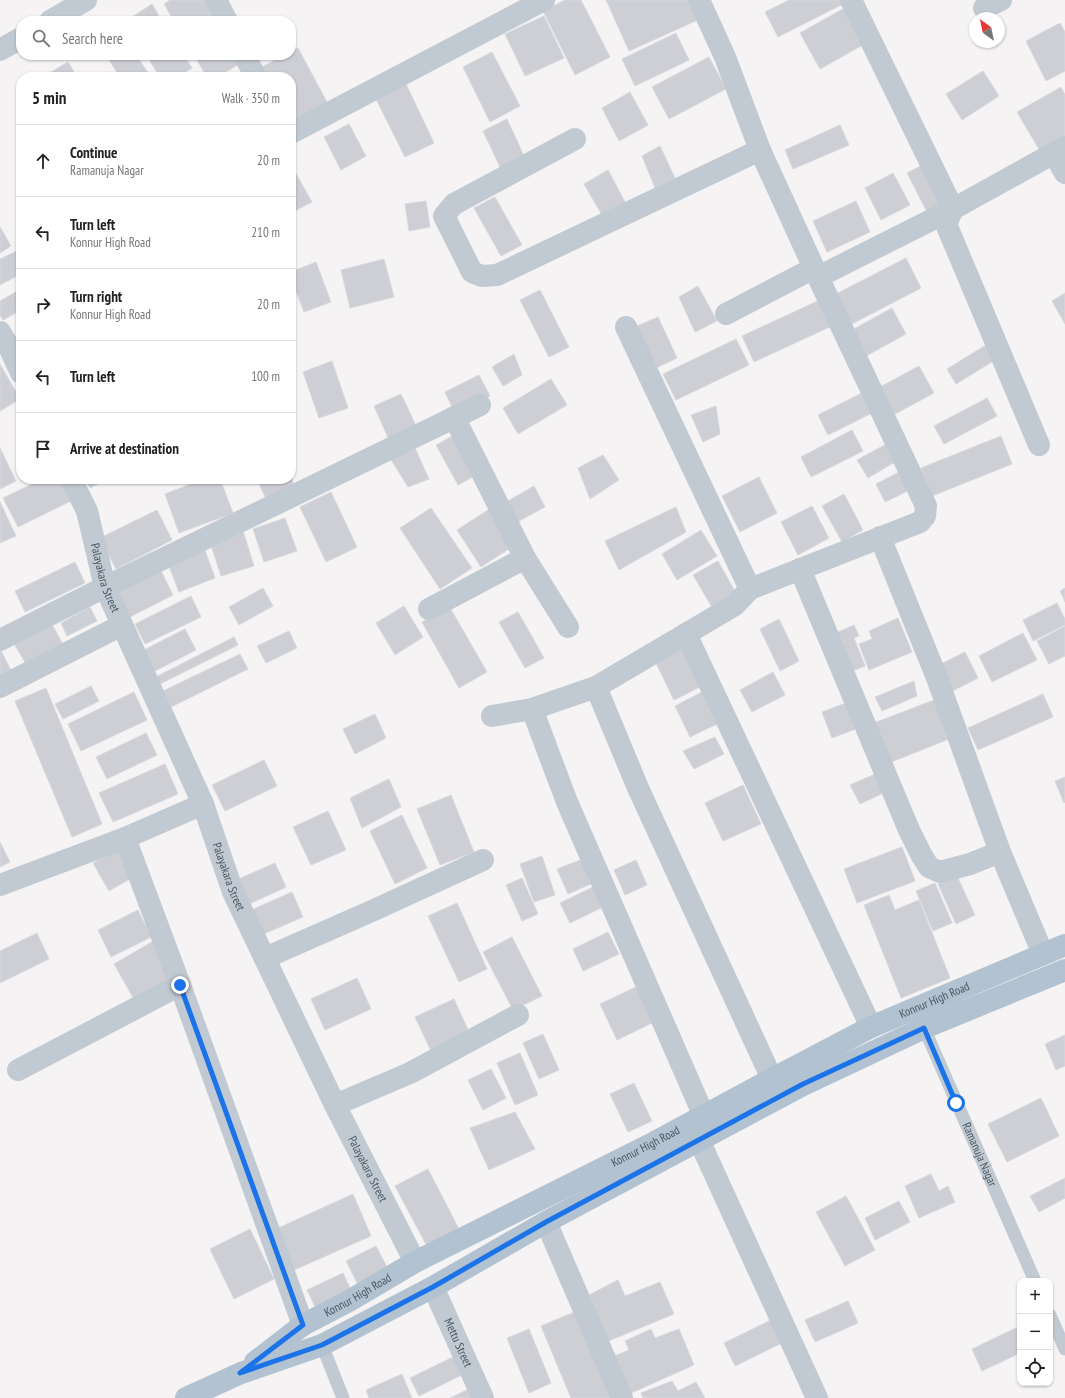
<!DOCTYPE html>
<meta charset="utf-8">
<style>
:root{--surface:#fff;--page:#f6f6f6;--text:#222;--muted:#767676;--line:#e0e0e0}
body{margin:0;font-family:"PT Sans Narrow",sans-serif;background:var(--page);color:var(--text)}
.controls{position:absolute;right:12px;bottom:12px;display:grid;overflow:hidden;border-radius:8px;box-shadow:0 1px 3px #0004}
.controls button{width:36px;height:36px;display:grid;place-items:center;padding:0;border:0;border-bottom:1px solid var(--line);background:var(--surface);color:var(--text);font:20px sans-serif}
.compass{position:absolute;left:969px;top:12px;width:36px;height:36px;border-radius:50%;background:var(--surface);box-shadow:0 1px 3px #0004;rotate:327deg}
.stop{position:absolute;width:12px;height:12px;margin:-9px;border:3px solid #1a73e8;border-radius:50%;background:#fff}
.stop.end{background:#1a73e8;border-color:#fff;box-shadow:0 1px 4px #0008}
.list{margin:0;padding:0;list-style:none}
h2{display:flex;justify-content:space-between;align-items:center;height:52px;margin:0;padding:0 16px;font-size:17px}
h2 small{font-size:13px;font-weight:400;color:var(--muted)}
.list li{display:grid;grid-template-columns:26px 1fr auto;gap:12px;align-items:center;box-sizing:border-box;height:72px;padding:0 16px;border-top:1px solid var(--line)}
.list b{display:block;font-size:15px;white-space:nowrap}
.list p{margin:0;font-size:13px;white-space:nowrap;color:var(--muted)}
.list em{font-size:13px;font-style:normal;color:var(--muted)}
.icon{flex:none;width:22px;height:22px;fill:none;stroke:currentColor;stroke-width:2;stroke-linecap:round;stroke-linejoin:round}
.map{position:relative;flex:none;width:1065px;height:1398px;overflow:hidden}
.search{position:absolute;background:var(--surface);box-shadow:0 1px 3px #0004;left:16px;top:16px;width:280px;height:44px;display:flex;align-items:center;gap:10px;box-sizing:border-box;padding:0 14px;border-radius:16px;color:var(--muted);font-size:15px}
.panel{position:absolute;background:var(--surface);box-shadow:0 1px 3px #0004;left:16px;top:72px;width:280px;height:412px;border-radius:16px}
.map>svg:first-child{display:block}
.building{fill:#cdcfd5;stroke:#d7d9de}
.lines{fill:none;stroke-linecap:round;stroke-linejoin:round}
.lane{stroke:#c1cad2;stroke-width:13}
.street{stroke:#c1cad2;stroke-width:22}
.primary{stroke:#b3c2d1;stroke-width:22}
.route{stroke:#1a73e8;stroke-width:5}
.labels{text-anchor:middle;stroke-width:3;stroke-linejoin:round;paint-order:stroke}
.street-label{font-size:12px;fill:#4a5661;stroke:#fff}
</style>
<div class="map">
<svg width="1065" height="1398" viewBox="0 0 1065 1398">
<rect width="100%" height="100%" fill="#f5f3f3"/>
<path class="building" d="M170 0H207L219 21H174L164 4Z
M565 0H581L610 57 575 75 543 11Z
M606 0H692L700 19 629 51Z
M789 0H841L843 4 778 37 765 12Z
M152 4 162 21H126Z
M848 6 868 42 820 69 800 33Z
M544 16 564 58 525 76 505 34Z
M1060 23 1065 32V71L1046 81 1026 41Z
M676 33 689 60 635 86 622 59Z
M298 48 328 104 291 124V77H265L260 68 285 55H291V52Z
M492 52 520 106 490 122 463 67Z
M109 55H136L151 77H120L107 57Z
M146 55H184L192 68 178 77H160Z
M194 55H239L243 62 217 77H207Z
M709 57 726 89 669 119 652 87Z
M68 62 77 77H47L46 75Z
M983 71 999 96 962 120 946 94Z
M406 84 434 143 405 157 376 99Z
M1061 87 1065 95V136L1040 151 1017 112Z
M630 92 648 125 619 141 602 108Z
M507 119 525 158 501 169 483 131Z
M349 124 366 156 341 170 324 137Z
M840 125 849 145 793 169 785 150Z
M660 146 675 178 655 188 642 156Z
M928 162 948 202 927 212 907 173Z
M291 165 312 202 291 213Z
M608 170 625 202 602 215 584 184Z
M893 173 910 205 881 220 865 188Z
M495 197 522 245 501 256 474 208Z
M426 201 430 227 409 231 405 204Z
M856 201 870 232 827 252 813 221Z
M0 227 11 246 0 253Z
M21 249V274L0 285V259Z
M906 258 921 288 848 326 832 296Z
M384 259 394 297 350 308 341 270Z
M316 262 331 302 304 312 291 278V272Z
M698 286 717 321 695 332 679 297Z
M21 289V310L3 320 0 315V301Z
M540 290 569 347 549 357 520 300Z
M1065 293V324L1052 301Z
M822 299 834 325 754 362 742 336Z
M892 308 906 334 866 356 852 330Z
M658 317 677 358 654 369 635 327Z
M21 320V332L16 323Z
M736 339 749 365 676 400 663 374Z
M986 345 995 360 956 384 947 369Z
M514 354 522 375 503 386 492 367Z
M332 361 348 408 319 418 303 372Z
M0 364 20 399 0 411Z
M919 366 934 393 895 414 880 387Z
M479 375 490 396 455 413 445 392Z
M551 379 567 405 518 434 503 408Z
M864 392 874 412 828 435 818 415Z
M401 394 418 430 390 442 374 406Z
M987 398 997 416 944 444 934 426Z
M716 406 720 434 703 442 691 415Z
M852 430 863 451 811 477 801 457Z
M458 433 480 473 458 485 436 445Z
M1001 436 1012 464 932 496 921 468Z
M890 442 900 459 868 478 857 460Z
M414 446 429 479 408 487 390 458Z
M0 448 16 481 0 489Z
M603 455 619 480 590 499 578 468Z
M905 469 914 488 885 502 876 484Z
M291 477 296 489 267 501 257 479H291Z
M759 477 777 513 740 532 722 496Z
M43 479H60L71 501 18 527 3 498Z
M85 479H108L90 488Z
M204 479H220L233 513 179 533 165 494Z
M534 486 545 507 512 525 501 505Z
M331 492 357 547 326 562 300 507Z
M844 494 863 530 842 542 822 506Z
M0 502 16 536 0 543Z
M812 506 829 538 798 555 781 522Z
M676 507 686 532 619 570 605 541Z
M431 508 472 568 440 589 400 528Z
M491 508 515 545 481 567 457 530Z
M157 510 172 540 116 569 100 538Z
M285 518 297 551 264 562 253 529Z
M701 530 717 556 677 580 662 554Z
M243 531 254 566 221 576 210 542Z
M203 545 215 578 179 592 166 558Z
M718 561 737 595 713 609 693 575Z
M75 562 85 583 25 612 15 591Z
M157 563 173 595 130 617 114 585Z
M263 588 273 606 239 625 229 607Z
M1065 588V602L1060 591Z
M191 596 201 617 145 644 135 624Z
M1057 603 1065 619V625L1033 641 1023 620Z
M404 606 423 637 395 655 376 623Z
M449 606 487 672 459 688 422 622Z
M90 607 97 621 67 636 61 623Z
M518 612 544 658 525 668 499 622Z
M898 618 912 652 869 670 859 644 872 639 869 631Z
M779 619 799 661 780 671 760 629Z
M50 621 65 648 29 669 13 642Z
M854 625 859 636 854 638 865 666 847 673 831 635Z
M1065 626V656L1049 664 1037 641Z
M185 629 196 650 151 673 140 652Z
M289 631 297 648 266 663 257 646Z
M1023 633 1037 660 992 682 979 656Z
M234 637 238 645 158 685 154 678Z
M680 647 700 687 674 700 654 659Z
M0 649 14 676 0 683Z
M965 652 978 678 951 692 937 666Z
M240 654 248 669 171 707 163 691Z
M773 672 785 695 752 712 740 690Z
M914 681 917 696 882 711 875 697Z
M91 686 99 701 63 719 55 704Z
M46 688 102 824 72 837 15 701Z
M134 692 147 720 81 751 68 724Z
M702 692 717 724 690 737 675 706Z
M1043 694 1053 717 978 750 968 728Z
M934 700 949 739 889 763 874 723Z
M851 701 861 727 832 738 822 712Z
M375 714 386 738 355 754 343 729Z
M146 733 157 755 107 779 96 757Z
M715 737 724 754 694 769 683 751Z
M264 760 277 786 225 811 212 785Z
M165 764 178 794 113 822 99 793Z
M882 771 890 790 860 804 850 785Z
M1065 777V802L1064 803 1055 781Z
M389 779 401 807 362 828 350 798Z
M743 785 761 824 723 841 705 803Z
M451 795 474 852 440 865 417 809Z
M328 811 346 850 311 865 293 827Z
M402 815 427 868 395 884 370 831Z
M0 842 10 862 0 867Z
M902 847 915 881 857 903 844 869Z
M120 849 135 876 109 891 93 863Z
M542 856 555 895 534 902 520 864Z
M583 859 593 883 568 894 557 869Z
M636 860 647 885 625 895 614 870Z
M275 863 286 887 245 906 234 881Z
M957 876 975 915 956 924 938 884Z
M522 878 538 914 522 921 506 885Z
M935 883 952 923 933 931 916 891Z
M595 886 605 906 570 923 560 903Z
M292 892 303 917 259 936 249 911Z
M889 895 895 910 919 900 950 978 901 998 864 905Z
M457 903 487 969 459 982 428 916Z
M138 910 151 937 111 957 98 930Z
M608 932 619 954 583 971 573 949Z
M37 933 49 959 0 983V951Z
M512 937 542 996 513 1010 483 952Z
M157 939 167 981 135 1001 114 964Z
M357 978 371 1009 325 1030 311 999Z
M638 986 654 1022 617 1040 600 1004Z
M454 999 469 1032 431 1051 415 1017Z
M543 1034 559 1070 539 1079 523 1043Z
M1065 1035V1066L1056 1070 1045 1044Z
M520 1053 538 1095 515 1105 497 1063Z
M491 1069 506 1098 483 1110 468 1080Z
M634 1083 652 1121 628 1132 610 1094Z
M1041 1098 1059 1136 1007 1162 988 1124Z
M515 1112 535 1149 489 1170 470 1128Z
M428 1169 462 1235 430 1252 395 1186Z
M931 1174 939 1191 948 1186 955 1202 919 1218 905 1186Z
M1065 1178V1198L1039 1212 1030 1196Z
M353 1194 371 1236 294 1270 276 1229Z
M846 1196 875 1250 845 1266 816 1212Z
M899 1201 910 1222 875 1240 865 1218Z
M250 1229 274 1279 234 1299 210 1249Z
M376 1246 388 1269 358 1285 346 1261Z
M343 1273 353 1294 317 1311 307 1290Z
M618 1280 625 1296 660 1282 674 1314 606 1342 587 1296Z
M848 1301 858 1323 815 1342 805 1320Z
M577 1311 612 1398H571L541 1326Z
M773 1319 784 1342 735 1366 724 1343Z
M1020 1326V1353L982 1371 972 1349Z
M529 1329 551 1383 529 1393 507 1338Z
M651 1329 655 1338 679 1329 694 1365 629 1394 612 1357 629 1350 625 1341Z
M455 1356 464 1374 419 1396 410 1378Z
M402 1374 412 1398H369L366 1390Z
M672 1381 678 1391 696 1382 705 1398H643L641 1393Z
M469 1389 473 1398H450Z"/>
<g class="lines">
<g class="lane">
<path id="s1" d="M924 1028 1035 1281"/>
<path d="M1050 1315 1065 1349"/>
<path d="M322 1345 343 1398"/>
</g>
<g class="street">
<path d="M216 0 227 21"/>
<path d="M851 0 953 209 946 224 1039 445"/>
<path d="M984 8 1001 0"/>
<path d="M50 21 86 0"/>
<path d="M0 50 21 38"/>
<path d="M244 55 256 77"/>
<path d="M291 133 544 0"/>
<path d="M575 139 454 204 444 216 472 272 482 276 497 275 760 150"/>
<path d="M1054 154 1065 173"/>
<path d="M818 277 953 209 1065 147"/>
<path d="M726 314 814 268"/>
<path d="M626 327 750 589"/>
<path d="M0 332 9 347 21 373"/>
<path d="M454 417 525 558 568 627"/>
<path id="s2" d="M71 479 87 511 105 587 203 804 233 892 335 1105 415 1262"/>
<path d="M880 537 937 678 1000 852 1043 954"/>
<path d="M800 569 909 830 922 856 929 867 940 872 970 864 1000 852"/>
<path d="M429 609 525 558"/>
<path d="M686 634 871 1027"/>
<path d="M0 640 105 587 480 405"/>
<path d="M0 687 122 625"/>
<path d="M596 687 638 788 772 1079"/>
<path d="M532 709 567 802 704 1116"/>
<path d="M492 716 532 709 596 687 735 605 750 589 920 522 925 516 926 506 818 277 760 150 725 57 699 0"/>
<path d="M125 838 180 985 303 1325"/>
<path d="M0 885 125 838 203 804"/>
<path d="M265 958 374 910 483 860"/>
<path d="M18 1070 180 985"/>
<path d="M335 1105 410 1073 518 1015"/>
<path d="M699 1140 817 1398"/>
<path d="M546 1222 622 1398"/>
<path id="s3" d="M433 1287 483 1398"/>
</g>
<g class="primary">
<path id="s4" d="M255 1362 303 1325 349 1301 415 1262 653 1143 772 1079 871 1027 1065 945"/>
<path d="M186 1398 241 1373 322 1345 433 1287 546 1222 803 1085 924 1028 1065 970"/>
</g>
</g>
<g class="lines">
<path class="route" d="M180 985 303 1325 240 1373 322 1345 433 1287 546 1222 803 1084 924 1028 956 1103"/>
</g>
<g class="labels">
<g class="street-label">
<text dy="4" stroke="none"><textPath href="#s2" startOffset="105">Palayakara Street</textPath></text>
<text dy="4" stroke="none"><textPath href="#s2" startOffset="429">Palayakara Street</textPath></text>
<text dy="4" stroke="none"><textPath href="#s4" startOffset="771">Konnur High Road</textPath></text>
<text dy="4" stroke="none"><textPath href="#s4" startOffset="447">Konnur High Road</textPath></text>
<text dy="4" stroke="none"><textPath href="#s1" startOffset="138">Ramanuja Nagar</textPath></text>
<text dy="4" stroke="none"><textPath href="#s2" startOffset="753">Palayakara Street</textPath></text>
<text dy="4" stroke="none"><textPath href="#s4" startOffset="123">Konnur High Road</textPath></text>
<text dy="4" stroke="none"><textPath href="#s3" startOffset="61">Mettu Street</textPath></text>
</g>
</g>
</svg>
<div class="controls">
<button>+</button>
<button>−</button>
<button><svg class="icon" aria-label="locate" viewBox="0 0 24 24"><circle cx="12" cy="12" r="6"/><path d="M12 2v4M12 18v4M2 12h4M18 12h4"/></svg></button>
</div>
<svg class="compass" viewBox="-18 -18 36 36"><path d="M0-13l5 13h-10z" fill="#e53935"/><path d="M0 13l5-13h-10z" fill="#767676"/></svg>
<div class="stop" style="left:956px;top:1103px"></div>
<div class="stop end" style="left:180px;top:985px"></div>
<div class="search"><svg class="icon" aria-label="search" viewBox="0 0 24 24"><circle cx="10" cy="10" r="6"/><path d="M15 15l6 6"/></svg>Search here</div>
<section class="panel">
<h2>5 min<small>Walk · 350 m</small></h2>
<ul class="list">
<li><svg class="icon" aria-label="ahead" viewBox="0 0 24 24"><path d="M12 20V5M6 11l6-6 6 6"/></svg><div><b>Continue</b><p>Ramanuja Nagar</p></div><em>20 m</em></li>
<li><svg class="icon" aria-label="left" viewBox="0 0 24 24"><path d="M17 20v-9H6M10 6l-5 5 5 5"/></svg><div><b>Turn left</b><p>Konnur High Road</p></div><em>210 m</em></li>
<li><svg class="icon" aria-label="right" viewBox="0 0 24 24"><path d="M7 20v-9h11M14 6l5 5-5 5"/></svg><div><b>Turn right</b><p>Konnur High Road</p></div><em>20 m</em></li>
<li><svg class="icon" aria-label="left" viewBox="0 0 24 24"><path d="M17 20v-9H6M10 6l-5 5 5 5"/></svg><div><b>Turn left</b></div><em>100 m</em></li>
<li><svg class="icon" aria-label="arrive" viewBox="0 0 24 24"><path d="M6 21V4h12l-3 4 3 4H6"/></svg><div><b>Arrive at destination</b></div></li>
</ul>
</section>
</div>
